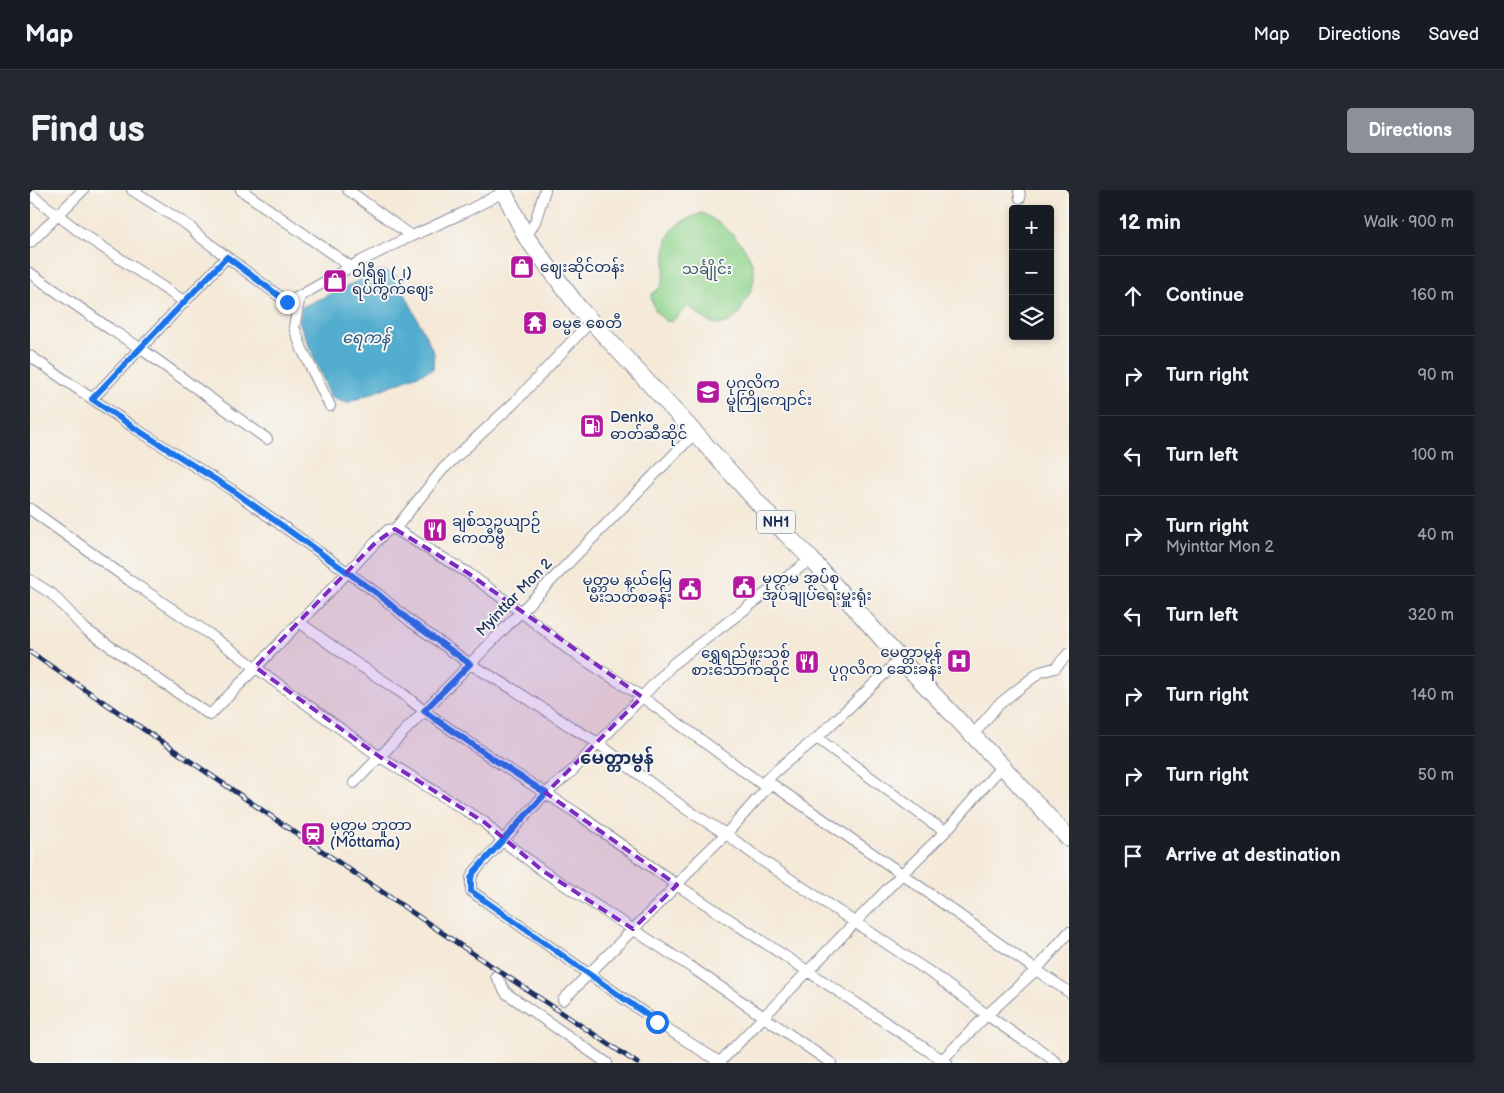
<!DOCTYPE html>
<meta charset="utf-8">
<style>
:root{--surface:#171b24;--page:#242831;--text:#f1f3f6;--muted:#9ea1a6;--line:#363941;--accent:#8c9099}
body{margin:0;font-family:"Balsamiq Sans","Noto Sans Myanmar",sans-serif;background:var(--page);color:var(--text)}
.controls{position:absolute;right:15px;top:15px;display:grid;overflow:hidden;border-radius:5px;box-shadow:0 2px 8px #0003}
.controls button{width:45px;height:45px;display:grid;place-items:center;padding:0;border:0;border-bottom:1px solid var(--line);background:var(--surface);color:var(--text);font:25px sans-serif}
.stop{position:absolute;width:15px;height:15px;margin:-11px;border:4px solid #1a73e8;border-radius:50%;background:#fff}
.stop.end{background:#1a73e8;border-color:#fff;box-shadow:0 1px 5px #0008}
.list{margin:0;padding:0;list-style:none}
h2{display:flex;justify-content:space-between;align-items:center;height:65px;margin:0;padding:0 20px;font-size:21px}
h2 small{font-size:16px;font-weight:400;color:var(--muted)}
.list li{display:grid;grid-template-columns:32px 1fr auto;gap:15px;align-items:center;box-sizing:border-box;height:80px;padding:0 20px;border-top:1px solid var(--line)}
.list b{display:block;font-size:19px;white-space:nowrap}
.list p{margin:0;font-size:16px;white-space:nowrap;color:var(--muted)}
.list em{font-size:16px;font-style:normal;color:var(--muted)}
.icon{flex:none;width:28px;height:28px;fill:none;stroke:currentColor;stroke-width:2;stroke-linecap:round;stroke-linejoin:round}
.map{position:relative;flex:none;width:1039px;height:873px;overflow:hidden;border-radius:5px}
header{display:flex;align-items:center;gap:30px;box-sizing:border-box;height:70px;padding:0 25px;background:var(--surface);border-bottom:1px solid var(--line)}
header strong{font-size:24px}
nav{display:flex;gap:28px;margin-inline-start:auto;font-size:18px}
.intro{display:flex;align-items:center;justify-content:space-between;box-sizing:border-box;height:120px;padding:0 30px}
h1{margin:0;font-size:35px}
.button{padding:12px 22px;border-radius:5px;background:var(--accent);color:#fff;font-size:18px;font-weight:700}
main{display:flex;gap:30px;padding:0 30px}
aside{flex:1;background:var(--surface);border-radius:5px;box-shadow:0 2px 8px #0003}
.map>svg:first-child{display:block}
.green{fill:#91d48c;stroke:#568275}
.water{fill:#52adcf;stroke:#366e96}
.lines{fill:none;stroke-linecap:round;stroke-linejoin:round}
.minor-casing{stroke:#888c9b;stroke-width:12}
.trunk-casing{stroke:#888c9b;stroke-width:18}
.minor{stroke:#fff;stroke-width:10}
.trunk{stroke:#fff;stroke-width:16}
.rail-casing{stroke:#1b2f5e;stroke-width:5}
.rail{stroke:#f6f6f2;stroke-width:3;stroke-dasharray:9;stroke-linecap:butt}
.route{stroke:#1a73e8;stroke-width:6}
.marked{fill:#7b2cbf;fill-opacity:0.2;stroke:#7b2cbf;stroke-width:4;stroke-dasharray:10 6;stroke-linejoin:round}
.labels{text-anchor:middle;stroke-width:4;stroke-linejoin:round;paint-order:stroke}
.shield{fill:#f6f6f2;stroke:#5d6b8a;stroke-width:1}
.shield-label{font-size:14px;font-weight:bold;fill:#1b2f5e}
.poi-label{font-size:15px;fill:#1b2f5e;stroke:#f6f6f2;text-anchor:start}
.park-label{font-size:15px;fill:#38586a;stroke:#f6f6f2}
.street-label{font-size:15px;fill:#1b2f5e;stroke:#f6f6f2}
.water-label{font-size:16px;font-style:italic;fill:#2e5b86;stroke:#f6f6f2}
.quarter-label{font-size:18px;font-weight:bold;fill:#1b2f5e;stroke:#f6f6f2}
</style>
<header>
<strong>Map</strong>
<nav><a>Map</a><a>Directions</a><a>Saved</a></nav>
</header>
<div class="intro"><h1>Find us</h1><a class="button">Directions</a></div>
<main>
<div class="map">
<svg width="1039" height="873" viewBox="0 0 1039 873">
<rect width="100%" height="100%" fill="#f6f6f2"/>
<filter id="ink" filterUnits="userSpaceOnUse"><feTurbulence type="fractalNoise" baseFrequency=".02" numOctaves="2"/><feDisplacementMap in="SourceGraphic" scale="10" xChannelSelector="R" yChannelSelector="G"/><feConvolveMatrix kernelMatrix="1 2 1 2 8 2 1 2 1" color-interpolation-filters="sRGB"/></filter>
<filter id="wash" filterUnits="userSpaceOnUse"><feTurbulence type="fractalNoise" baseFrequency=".0096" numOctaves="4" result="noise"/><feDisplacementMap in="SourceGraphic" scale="20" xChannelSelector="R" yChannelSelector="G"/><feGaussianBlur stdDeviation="1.12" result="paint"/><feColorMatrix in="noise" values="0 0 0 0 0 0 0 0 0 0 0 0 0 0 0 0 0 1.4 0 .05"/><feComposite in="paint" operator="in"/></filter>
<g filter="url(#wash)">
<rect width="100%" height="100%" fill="#f5e9d8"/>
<path class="green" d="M672 23C694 34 724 58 724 86 724 97 717 108 712 118 706 128 699 135 687 134 677 133 666 122 658 116L643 131H636C627 125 622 116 621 105 625 102 630 98 632 94 635 87 634 77 635 70 635 40 644 33 672 23Z"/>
<path class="water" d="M351 80 366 85 404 163 403 179 317 213 301 208 269 132 272 117Z"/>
</g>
<g filter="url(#ink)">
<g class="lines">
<defs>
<path id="minor" d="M102 0 159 36 169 46 257 112 270 106
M211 0 321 77
M318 0 381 46
M989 0 990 8
M0 4 50 42 155 112
M496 47 505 32 515 0
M0 53 53 0
M0 83 80 139 110 158 237 249
M0 166 106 239 202 300 348 404 380 431 440 474 483 499 541 537 568 553 599 577 656 619 696 644 737 598
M62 209 197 67
M300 216 272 159 264 137 270 106 329 72 375 49 431 24 474 2
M0 319 99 390 179 444 350 567 454 632 473 651 513 681 664 779 801 873
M365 339 413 279 485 212 561 131
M0 390 22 404 55 439 180 525 317 383 346 352 358 340 365 339 438 383 491 422 538 459 612 507 737 598
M269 432 323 471 372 503 394 521 472 575 548 624 647 695 669 670 696 644 730 669 907 787 957 825 993 850 1005 856 1027 873
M943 545 968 515 1010 482 1025 478 1039 463
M787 548 901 632 916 641
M736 590 872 684 1006 780 1039 802
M324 593 665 243
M737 596 736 590 754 574 787 548 870 469
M466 786 476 803 577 873
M533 810 647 695 917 873
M689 873 872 684 916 641 972 576
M691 873 627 832 441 701V688L444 682 516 603 541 582 644 473 781 369
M909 873 957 825 1006 780 1039 742"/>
<path id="trunk" d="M473 0 496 47 549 118 665 243 755 343 781 369 870 469 972 576 1039 649"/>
</defs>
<use href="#minor" class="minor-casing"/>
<use href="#trunk" class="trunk-casing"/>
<use href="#minor" class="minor"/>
<use href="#trunk" class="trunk"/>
<defs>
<path id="rail" d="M0 462 436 759 607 873"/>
</defs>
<use href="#rail" class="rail-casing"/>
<use href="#rail" class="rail"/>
</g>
</g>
<g class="lines" filter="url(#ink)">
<path class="route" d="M257 112 197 67 62 209 106 239 202 300 348 404 380 431 440 474 394 521 472 575 516 603 444 682 441 688V701L627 832"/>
</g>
<path class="marked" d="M365 339 438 383 612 507 516 603 647 695 603 739 513 681 454 632 350 567 225 477 346 352Z"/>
<defs>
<symbol id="shop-square" viewBox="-11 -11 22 22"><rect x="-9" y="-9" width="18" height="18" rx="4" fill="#b5179e" stroke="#f6f6f2"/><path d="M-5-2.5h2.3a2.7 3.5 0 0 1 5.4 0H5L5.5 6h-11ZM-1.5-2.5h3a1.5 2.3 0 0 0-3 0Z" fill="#fff"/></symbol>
<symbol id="temple-square" viewBox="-11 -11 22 22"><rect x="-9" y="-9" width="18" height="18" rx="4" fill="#b5179e" stroke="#f6f6f2"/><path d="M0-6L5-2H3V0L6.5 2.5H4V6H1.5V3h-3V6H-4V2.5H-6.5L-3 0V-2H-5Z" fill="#fff"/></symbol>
<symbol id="school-square" viewBox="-11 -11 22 22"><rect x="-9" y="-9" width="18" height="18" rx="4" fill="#b5179e" stroke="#f6f6f2"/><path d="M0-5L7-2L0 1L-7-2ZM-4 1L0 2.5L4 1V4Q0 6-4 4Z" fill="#fff"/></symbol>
<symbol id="fuel-square" viewBox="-11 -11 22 22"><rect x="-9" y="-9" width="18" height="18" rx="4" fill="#b5179e" stroke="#f6f6f2"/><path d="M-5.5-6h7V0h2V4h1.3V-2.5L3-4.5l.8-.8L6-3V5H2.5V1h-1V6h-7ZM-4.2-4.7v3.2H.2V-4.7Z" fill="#fff"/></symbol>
<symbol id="restaurant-square" viewBox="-11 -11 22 22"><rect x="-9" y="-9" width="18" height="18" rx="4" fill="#b5179e" stroke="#f6f6f2"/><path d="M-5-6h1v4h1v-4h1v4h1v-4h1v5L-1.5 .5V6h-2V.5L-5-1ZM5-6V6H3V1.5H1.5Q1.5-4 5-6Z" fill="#fff"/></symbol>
<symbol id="civic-square" viewBox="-11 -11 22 22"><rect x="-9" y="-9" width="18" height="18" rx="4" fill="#b5179e" stroke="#f6f6f2"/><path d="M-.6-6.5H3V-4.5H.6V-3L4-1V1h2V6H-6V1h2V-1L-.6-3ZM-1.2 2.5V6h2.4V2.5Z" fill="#fff"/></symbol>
<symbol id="hospital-square" viewBox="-11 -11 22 22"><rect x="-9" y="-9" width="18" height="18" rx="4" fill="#b5179e" stroke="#f6f6f2"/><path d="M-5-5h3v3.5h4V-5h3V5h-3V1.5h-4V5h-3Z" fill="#fff"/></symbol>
<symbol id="station-square" viewBox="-11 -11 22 22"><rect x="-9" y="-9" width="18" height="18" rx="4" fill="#b5179e" stroke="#f6f6f2"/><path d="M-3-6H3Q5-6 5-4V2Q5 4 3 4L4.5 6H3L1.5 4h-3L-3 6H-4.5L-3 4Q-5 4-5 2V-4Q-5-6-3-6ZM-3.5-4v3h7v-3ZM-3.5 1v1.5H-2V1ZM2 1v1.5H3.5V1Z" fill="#fff"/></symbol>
</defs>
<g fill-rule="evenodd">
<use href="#shop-square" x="478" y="63" width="28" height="28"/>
<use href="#shop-square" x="291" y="77" width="28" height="28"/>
<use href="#temple-square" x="491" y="119" width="28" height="28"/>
<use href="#school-square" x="664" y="188" width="28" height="28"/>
<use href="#fuel-square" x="548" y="222" width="28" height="28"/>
<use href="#restaurant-square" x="391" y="326" width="28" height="28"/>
<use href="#civic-square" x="700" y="383" width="28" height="28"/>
<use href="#civic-square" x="646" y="385" width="28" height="28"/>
<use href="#hospital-square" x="915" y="457" width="28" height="28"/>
<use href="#restaurant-square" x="763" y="458" width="28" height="28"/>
<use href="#station-square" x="269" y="630" width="28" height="28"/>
</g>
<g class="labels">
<rect class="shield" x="727" y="320.5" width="38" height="23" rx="4"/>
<g class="shield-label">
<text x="746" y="337">NH1</text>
</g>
<g class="poi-label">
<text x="510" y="82">ဈေးဆိုင်တန်း</text>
<text x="322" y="87">ဝါရီရူ (၂)<tspan x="322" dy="17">ရပ်ကွက်ဈေး</tspan></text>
<text x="522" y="138">ဓမ္မဧ စေတီ</text>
<text x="696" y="198">ပုဂ္ဂလိက<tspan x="696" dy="17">မူကြိုကျောင်း</tspan></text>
<text x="580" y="232">Denko<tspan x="580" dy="17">ဓာတ်ဆီဆိုင်</tspan></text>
<text x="422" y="336">ချစ်သူဥယျာဉ်<tspan x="422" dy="17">ကေတီဗွီ</tspan></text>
<text x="732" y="393">မုတ္တမ အုပ်စု<tspan x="732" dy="17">အုပ်ချုပ်ရေးမှူးရုံး</tspan></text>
<text x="642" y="395" text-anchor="end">မုတ္တမ နယ်မြေ<tspan x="642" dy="17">မီးသတ်စခန်း</tspan></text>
<text x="912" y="467" text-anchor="end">မေတ္တာမွန်<tspan x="912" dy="17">ပုဂ္ဂလိက ဆေးခန်း</tspan></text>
<text x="760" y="468" text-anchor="end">ရွှေရည်ဖူးသစ်<tspan x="760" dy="17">စားသောက်ဆိုင်</tspan></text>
<text x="300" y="640">မုတ္တမ ဘူတာ<tspan x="300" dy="17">(Mottama)</tspan></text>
</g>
<g class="park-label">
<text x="677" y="84">သင်္ချိုင်း</text>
</g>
<g class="street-label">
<text transform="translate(484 407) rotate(-46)" y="5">Myinttar Mon 2</text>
</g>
<g class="water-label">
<text x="336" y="153">ရေကန်</text>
</g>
<g class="quarter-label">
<text x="587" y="574">မေတ္တာမွန်</text>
</g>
</g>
</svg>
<div class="controls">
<button>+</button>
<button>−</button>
<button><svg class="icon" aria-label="layers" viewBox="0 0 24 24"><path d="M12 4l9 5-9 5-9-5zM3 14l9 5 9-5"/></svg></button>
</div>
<div class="stop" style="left:627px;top:832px"></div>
<div class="stop end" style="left:257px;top:112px"></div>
</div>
<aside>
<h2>12 min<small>Walk · 900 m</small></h2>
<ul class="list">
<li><svg class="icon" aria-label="ahead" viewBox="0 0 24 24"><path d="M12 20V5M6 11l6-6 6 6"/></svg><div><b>Continue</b></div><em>160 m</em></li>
<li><svg class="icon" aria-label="right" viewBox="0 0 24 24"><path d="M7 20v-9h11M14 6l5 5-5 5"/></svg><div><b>Turn right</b></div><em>90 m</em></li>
<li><svg class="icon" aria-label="left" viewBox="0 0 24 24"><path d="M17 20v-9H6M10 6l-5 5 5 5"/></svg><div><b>Turn left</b></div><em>100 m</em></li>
<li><svg class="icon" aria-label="right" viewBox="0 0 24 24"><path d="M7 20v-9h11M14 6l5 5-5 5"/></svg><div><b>Turn right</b><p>Myinttar Mon 2</p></div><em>40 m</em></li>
<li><svg class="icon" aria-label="left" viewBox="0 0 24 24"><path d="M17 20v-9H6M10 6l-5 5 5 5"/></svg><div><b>Turn left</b></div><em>320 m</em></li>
<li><svg class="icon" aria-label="right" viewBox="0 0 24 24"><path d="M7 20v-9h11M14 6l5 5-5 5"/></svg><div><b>Turn right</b></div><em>140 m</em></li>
<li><svg class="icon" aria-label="right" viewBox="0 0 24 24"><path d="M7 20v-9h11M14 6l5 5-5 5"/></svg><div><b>Turn right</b></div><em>50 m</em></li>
<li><svg class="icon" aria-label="arrive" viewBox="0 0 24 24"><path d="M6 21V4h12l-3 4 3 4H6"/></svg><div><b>Arrive at destination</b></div></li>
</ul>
</aside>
</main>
